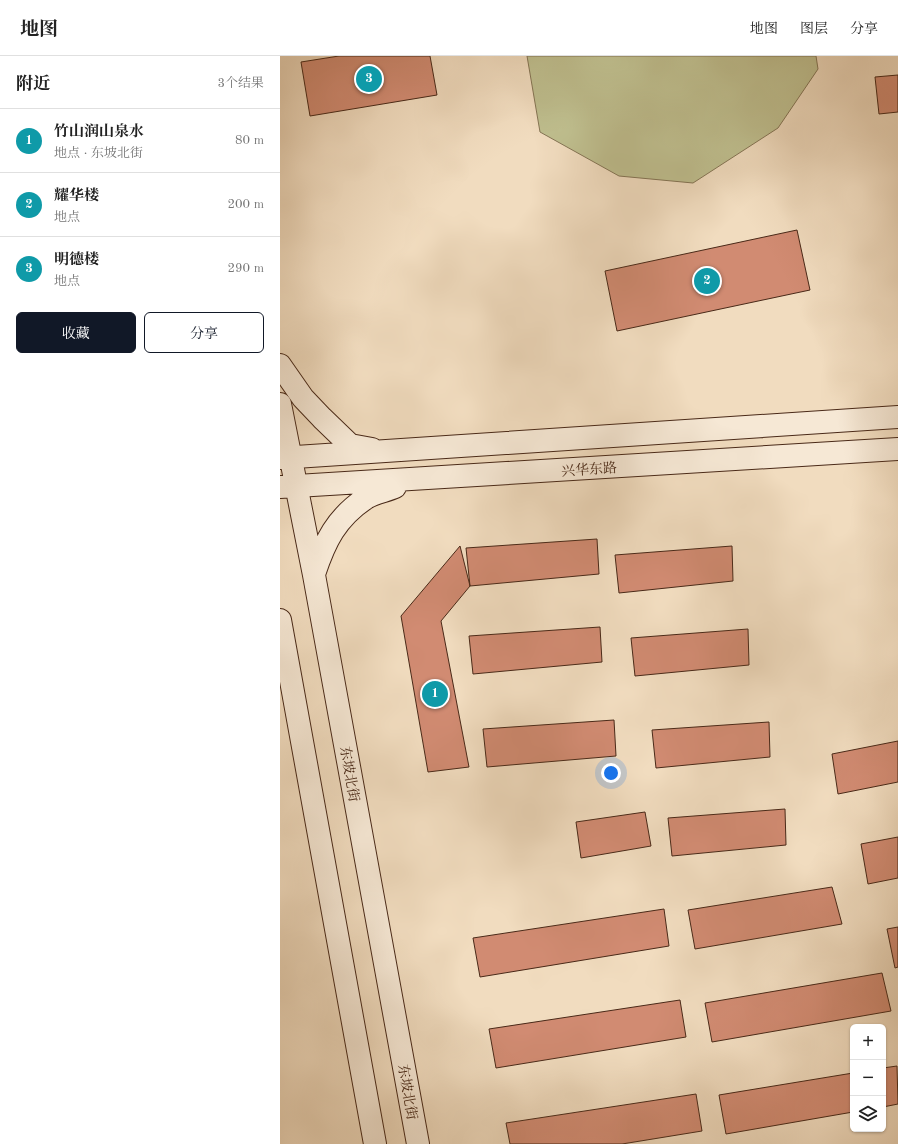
<!DOCTYPE html>
<html lang="zh">
<meta charset="utf-8">
<style>
:root{--surface:#fff;--page:#f6f6f6;--text:#222;--muted:#767676;--line:#e0e0e0;--accent:#111827}
body{margin:0;font-family:"Old Standard TT","Noto Serif SC",serif;background:var(--page);color:var(--text)}
.controls{position:absolute;right:12px;bottom:12px;display:grid;overflow:hidden;border-radius:6px;box-shadow:0 1px 3px #0004}
.controls button{width:36px;height:36px;display:grid;place-items:center;padding:0;border:0;border-bottom:1px solid var(--line);background:var(--surface);color:var(--text);font:20px sans-serif}
.you{position:absolute;left:331px;top:717px;width:14px;height:14px;margin:-10px;border:3px solid #fff;border-radius:50%;background:#1a73e8;box-shadow:0 0 0 6px #1a73e833}
.badge{display:grid;place-items:center;width:26px;height:26px;border-radius:50%;background:var(--accent);color:#fff;font-size:13px;font-weight:700}
.pin{position:absolute;translate:-50% -50%;border:2px solid #fff;box-shadow:0 1px 4px #0006}
.list{margin:0;padding:0;list-style:none}
h2{display:flex;justify-content:space-between;align-items:center;height:52px;margin:0;padding:0 16px;font-size:17px}
h2 small{font-size:13px;font-weight:400;color:var(--muted)}
.list li{display:grid;grid-template-columns:26px 1fr auto;gap:12px;align-items:center;box-sizing:border-box;height:64px;padding:0 16px;border-top:1px solid var(--line)}
.list b{display:block;font-size:15px;white-space:nowrap}
.list p{margin:0;font-size:13px;white-space:nowrap;color:var(--muted)}
.list em{font-size:13px;font-style:normal;color:var(--muted)}
.actions{display:flex;gap:8px;padding:12px 16px}
.actions a{flex:1;padding:9px 0;border:1px solid var(--accent);border-radius:6px;text-align:center;font-size:14px;color:var(--accent)}
.actions .main{background:var(--accent);color:#fff}
.icon{flex:none;width:22px;height:22px;fill:none;stroke:currentColor;stroke-width:2;stroke-linecap:round;stroke-linejoin:round}
.map{position:relative;flex:none;width:618px;height:1088px;overflow:hidden}
header{display:flex;align-items:center;gap:24px;box-sizing:border-box;height:56px;padding:0 20px;background:var(--surface);border-bottom:1px solid var(--line)}
header strong{font-size:19px}
nav{display:flex;gap:22px;margin-inline-start:auto;font-size:14px}
main{display:flex}
aside{flex:1;background:var(--surface)}
.map>svg:first-child{display:block}
.green{fill:#bfbf8f;stroke:#847454}
.building{fill:#d18b72;stroke:#492918}
.lines{fill:none;stroke-linecap:round;stroke-linejoin:round}
.secondary-casing{stroke:#492918;stroke-width:24}
.secondary{stroke:#f6e8d5;stroke-width:22}
.labels{text-anchor:middle;stroke-width:4;stroke-linejoin:round;paint-order:stroke}
.street-label{font-size:14px;fill:#492918;stroke:#f6e8d5}
</style>
<header>
<strong>地图</strong>
<nav><a>地图</a><a>图层</a><a>分享</a></nav>
</header>
<main>
<aside>
<h2>附近<small>3个结果</small></h2>
<ul class="list">
<li><span class="badge" style="background:#0f9aa8">1</span><div><b>竹山润山泉水</b><p>地点 · 东坡北街</p></div><em>80 m</em></li>
<li><span class="badge" style="background:#0f9aa8">2</span><div><b>耀华楼</b><p>地点</p></div><em>200 m</em></li>
<li><span class="badge" style="background:#0f9aa8">3</span><div><b>明德楼</b><p>地点</p></div><em>290 m</em></li>
</ul>
<div class="actions"><a class="main">收藏</a><a>分享</a></div>
</aside>
<div class="map">
<svg width="618" height="1088" viewBox="0 0 618 1088">
<rect width="100%" height="100%" fill="#f1dcbf"/>
<filter id="stains"><feTurbulence type="fractalNoise" baseFrequency=".005" numOctaves="4"/><feColorMatrix values="0 0 0 0 .2 0 0 0 0 .09 0 0 0 0 .02 0 0 0 .5 -.17"/></filter>
<radialGradient id="worn" r=".72"><stop offset=".6" stop-color="#630" stop-opacity="0"/><stop offset="1" stop-color="#630" stop-opacity=".3"/></radialGradient>
<path class="green" d="M247 0H536L538 13 498 72 413 127 339 120 260 76Z"/>
<path class="building" d="M59 0H150L157 39 30 60 21 6Z
M618 19V56L599 58 595 21Z
M517 174 530 234 337 275 325 215Z
M317 483 319 518 190 530 186 492Z
M180 490 190 530 161 565 189 711 148 716 121 560Z
M452 490 453 525 339 537 335 499Z
M320 571 322 606 193 618 189 580Z
M468 573 469 609 355 620 351 582Z
M334 664 336 700 207 711 203 673Z
M489 666 490 701 376 712 372 674Z
M618 685V726L558 738 552 698Z
M505 753 506 789 392 800 388 762Z
M365 756 371 790 301 802 296 766Z
M618 781V822L588 828 581 788Z
M552 831 562 868 415 893 408 854Z
M384 853 389 890 200 921 193 882Z
M618 871V911L615 912 607 873Z
M602 917 611 955 432 986 425 947Z
M400 944 406 981 216 1012 209 973Z
M617 1010 618 1048 603 1051V1012Z
M573 1017V1056L446 1078 439 1039Z
M416 1038 422 1075 342 1088H230L226 1067Z"/>
<g class="lines">
<defs>
<path id="secondary" d="M0 309 23 342 42 362 70 389 92 393
M0 348 34 519 138 1088
M0 402 618 361
M0 431 618 393
M34 518C45 485 56 462 86 442 94 437 106 435 115 431
M0 564 95 1088"/>
</defs>
<use href="#secondary" class="secondary-casing"/>
<use href="#secondary" class="secondary"/>
</g>
<g class="labels">
<g class="street-label">
<text transform="translate(309 413) rotate(-4)" y="5">兴华东路</text>
<text transform="translate(70 718) rotate(80)" y="5">东坡北街</text>
<text transform="translate(128 1036) rotate(80)" y="5">东坡北街</text>
</g>
</g>
<rect width="100%" height="100%" filter="url(#stains)"/>
<rect width="100%" height="100%" fill="url(#worn)"/>
</svg>
<div class="controls">
<button>+</button>
<button>−</button>
<button><svg class="icon" aria-label="layers" viewBox="0 0 24 24"><path d="M12 4l9 5-9 5-9-5zM3 14l9 5 9-5"/></svg></button>
</div>
<div class="you"></div>
<div class="pin badge" style="left:155px;top:638px;background:#0f9aa8">1</div>
<div class="pin badge" style="left:427px;top:225px;background:#0f9aa8">2</div>
<div class="pin badge" style="left:89px;top:23px;background:#0f9aa8">3</div>
</div>
</main>
